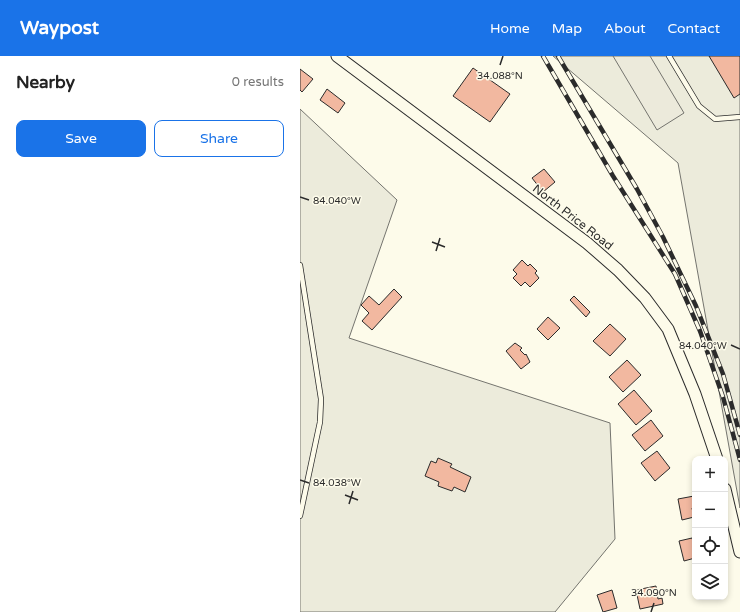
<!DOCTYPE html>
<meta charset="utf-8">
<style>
:root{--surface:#fff;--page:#f6f6f6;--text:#222;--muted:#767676;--line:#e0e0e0;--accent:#1a73e8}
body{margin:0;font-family:"Varela Round",sans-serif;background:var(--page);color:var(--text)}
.controls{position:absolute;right:12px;bottom:12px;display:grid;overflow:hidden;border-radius:8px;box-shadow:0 2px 6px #0003}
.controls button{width:36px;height:36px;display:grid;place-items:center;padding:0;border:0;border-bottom:1px solid var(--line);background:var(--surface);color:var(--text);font:20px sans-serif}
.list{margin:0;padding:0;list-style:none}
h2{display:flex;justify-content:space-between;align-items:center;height:52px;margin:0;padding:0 16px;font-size:17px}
h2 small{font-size:13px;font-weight:400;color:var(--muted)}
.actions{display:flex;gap:8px;padding:12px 16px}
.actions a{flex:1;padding:9px 0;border:1px solid var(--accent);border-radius:8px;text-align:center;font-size:14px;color:var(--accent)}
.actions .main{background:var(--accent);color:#fff}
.icon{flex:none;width:22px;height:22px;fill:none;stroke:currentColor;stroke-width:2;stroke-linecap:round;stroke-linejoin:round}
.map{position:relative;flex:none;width:440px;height:556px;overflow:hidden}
header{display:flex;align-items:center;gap:24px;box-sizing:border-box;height:56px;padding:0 20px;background:var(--accent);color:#fff}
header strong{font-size:19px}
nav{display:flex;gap:22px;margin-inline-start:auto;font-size:14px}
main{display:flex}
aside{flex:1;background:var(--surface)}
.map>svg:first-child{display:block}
.green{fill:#ecebdb;stroke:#74746e}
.parking{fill:#eceadb;stroke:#74746e}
.building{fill:#f2b8a0;stroke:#2b2b2b}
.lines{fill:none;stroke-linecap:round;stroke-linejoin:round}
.service-casing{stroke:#2b2b2b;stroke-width:6}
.tertiary-casing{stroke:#2b2b2b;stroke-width:13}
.service{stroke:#fdfbea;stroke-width:4.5}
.tertiary{stroke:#fdfbea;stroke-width:11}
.rail-casing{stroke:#2b2b2b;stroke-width:4.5}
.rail{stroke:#fdfbea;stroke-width:3;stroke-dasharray:9;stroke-linecap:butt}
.ticks{fill:none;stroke:#2b2b2b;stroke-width:1.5}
.labels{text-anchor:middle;stroke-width:3;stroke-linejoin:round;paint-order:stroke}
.street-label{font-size:12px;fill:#2b2b2b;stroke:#fdfbea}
.ticks-label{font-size:10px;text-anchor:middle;fill:#2b2b2b;stroke:#fdfbea;stroke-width:3;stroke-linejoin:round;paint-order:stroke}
</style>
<header>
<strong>Waypost</strong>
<nav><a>Home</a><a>Map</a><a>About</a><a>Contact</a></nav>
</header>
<main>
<aside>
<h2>Nearby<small>0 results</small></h2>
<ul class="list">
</ul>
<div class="actions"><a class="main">Save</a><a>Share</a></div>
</aside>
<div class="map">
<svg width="440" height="556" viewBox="0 0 440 556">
<rect width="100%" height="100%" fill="#fdfbea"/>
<path class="green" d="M253 0H440V452L378 107Z
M0 53 97 144 49 282 310 367 315 483 255 556H0Z"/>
<path class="parking" d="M313 0H350L384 57 357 74Z"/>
<path class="building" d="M409 0H440V38L434 42Z
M173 12 210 38 190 66 153 40Z
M0 13 13 23 2 36 0 34Z
M27 33 45 47 38 57 20 44Z
M244 113 255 126 243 136 232 122Z
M222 204 228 210 230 208 237 215 235 217 239 222 230 231 225 226 221 230 213 222 217 218 213 214Z
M94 233 102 241 72 274 62 265 69 257 61 249 69 240 79 249Z
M274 240 290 256 286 261 270 244Z
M248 261 260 272 248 284 237 273Z
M310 268 326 283 310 300 293 285Z
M215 287 222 292 220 294 225 299 226 298 230 306 221 313 206 295Z
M327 304 341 319 323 336 309 321Z
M334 334 352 355 336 369 318 348Z
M351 364 363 380 345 395 332 379Z
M357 395 370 412 355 425 341 407Z
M138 402 152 408 150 411 171 421 165 436 154 431 152 435 138 430 139 426 125 420 131 405 136 407Z
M394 440 395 451 392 452 394 461 382 464 378 443Z
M392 482 395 492V502L384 505 379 485Z
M356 530 358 543 362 542 363 548 340 553 336 534Z
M312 534 317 552 303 556 297 539Z"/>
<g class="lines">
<defs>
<path id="service" d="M369 0 399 50 415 63 440 61
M0 209 21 343 20 366 0 460"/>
<path id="tertiary" d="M37 0 287 187 318 214 345 242 368 273 395 338 417 403
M425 433 440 496"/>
</defs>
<use href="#service" class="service-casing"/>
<use href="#tertiary" class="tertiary-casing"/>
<use href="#service" class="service"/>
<use href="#tertiary" class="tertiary"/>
<defs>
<path id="rail" d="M243 0 313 120 375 218 400 275 423 341 440 404
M258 0 337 133 363 181 396 250 423 318 440 379"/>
</defs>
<use href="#rail" class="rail-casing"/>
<use href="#rail" class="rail"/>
</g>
<path class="ticks" d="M200 9 203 0M0 141 9 144M132 186 145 191M136 195 140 182M431 289 440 293M0 424 9 427M45 439 58 444M49 448 53 435M351 556 354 547"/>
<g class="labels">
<g class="street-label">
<text transform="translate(273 161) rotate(38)" y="4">North Price Road</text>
</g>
</g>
<g class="ticks-label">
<text x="200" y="23">34.088°N</text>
<text x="37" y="148">84.040°W</text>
<text x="403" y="293">84.040°W</text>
<text x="37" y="430">84.038°W</text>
<text x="354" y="540">34.090°N</text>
</g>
</svg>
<div class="controls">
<button>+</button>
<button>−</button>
<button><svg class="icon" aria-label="locate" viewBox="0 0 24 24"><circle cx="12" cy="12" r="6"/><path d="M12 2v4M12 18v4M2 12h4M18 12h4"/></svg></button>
<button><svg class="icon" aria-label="layers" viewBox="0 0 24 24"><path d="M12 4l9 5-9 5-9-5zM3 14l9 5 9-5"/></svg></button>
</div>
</div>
</main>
